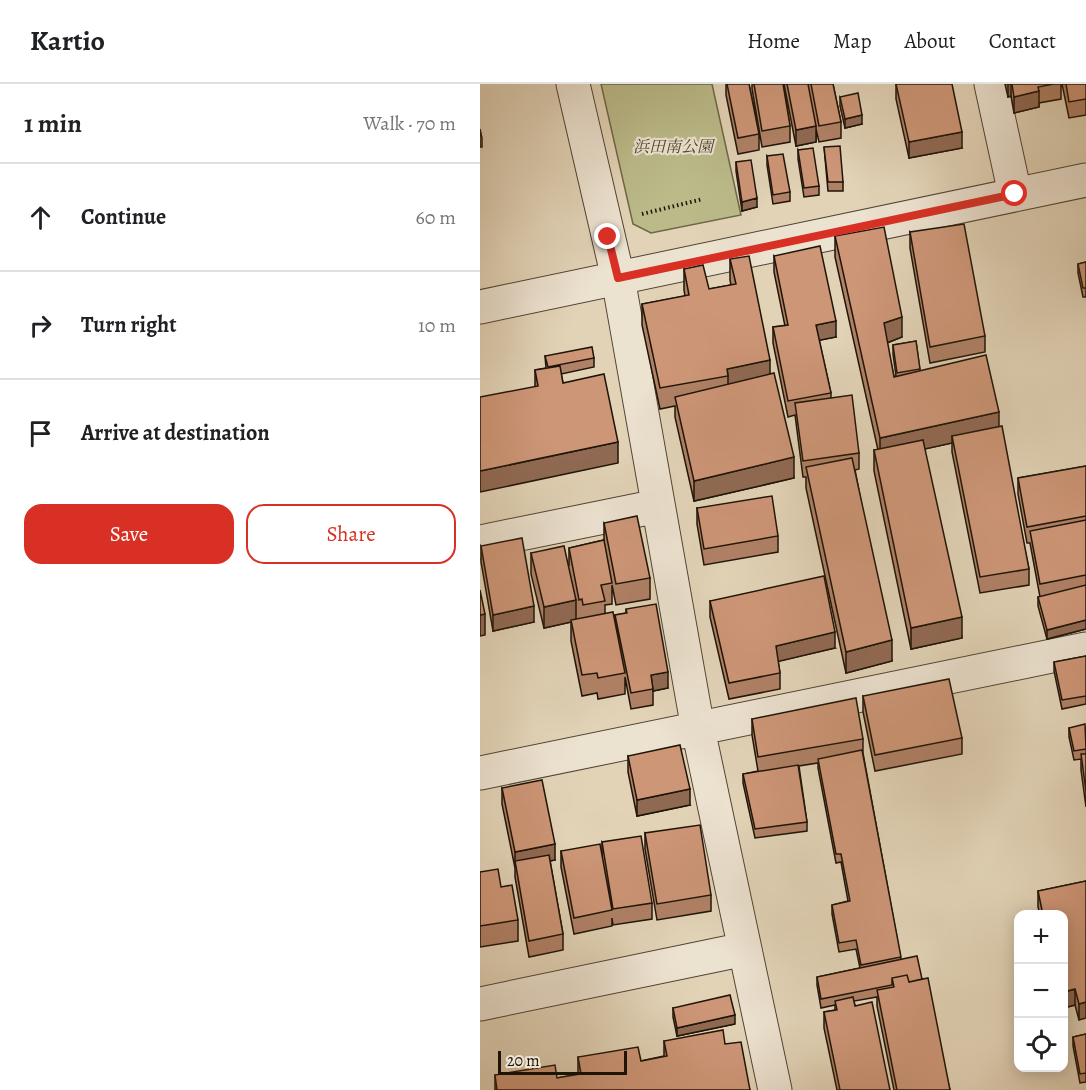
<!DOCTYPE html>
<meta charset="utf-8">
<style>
:root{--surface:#fff;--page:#f6f6f6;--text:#202124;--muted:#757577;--line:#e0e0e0;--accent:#d93025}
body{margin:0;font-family:Alegreya,"Noto Serif JP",serif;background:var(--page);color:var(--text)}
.controls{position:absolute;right:18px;bottom:18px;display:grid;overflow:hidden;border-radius:12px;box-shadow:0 3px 15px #0003}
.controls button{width:54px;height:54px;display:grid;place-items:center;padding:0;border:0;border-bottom:2px solid var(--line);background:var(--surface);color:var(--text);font:30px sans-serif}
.scale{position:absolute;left:18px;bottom:15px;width:129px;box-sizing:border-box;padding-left:6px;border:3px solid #1f1408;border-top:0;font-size:16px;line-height:21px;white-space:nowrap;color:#1f1408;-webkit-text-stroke:4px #ece2d0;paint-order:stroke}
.stop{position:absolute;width:18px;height:18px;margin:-14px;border:4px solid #d93025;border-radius:50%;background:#fff}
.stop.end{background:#d93025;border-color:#fff;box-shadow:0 2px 6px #0008}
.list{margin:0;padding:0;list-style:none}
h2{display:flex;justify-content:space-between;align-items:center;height:78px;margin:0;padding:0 24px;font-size:26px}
h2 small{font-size:20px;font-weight:400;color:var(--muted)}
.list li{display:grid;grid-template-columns:39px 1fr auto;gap:18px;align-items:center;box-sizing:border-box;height:108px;padding:0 24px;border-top:2px solid var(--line)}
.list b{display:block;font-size:22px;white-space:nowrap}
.list em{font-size:20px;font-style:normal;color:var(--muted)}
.actions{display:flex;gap:12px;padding:18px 24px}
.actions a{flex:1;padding:14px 0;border:2px solid var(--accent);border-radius:18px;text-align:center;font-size:21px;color:var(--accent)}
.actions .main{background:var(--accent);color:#fff}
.icon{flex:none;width:33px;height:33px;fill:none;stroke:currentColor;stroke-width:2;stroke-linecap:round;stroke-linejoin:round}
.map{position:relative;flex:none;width:606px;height:1006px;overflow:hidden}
header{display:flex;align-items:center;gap:36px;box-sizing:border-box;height:84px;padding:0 30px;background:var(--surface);border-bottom:2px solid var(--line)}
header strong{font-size:28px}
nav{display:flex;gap:33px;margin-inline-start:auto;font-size:21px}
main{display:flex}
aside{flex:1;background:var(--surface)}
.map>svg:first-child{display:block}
.green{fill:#bbba89;stroke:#6d6748;stroke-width:1.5}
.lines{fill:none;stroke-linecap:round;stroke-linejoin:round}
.street-casing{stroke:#504434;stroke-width:35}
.path{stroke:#1f1408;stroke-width:4;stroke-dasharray:1.5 3;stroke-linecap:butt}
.street{stroke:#ece2d0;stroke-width:33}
.wall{fill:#b08166;stroke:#1f1408;stroke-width:1.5}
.shaded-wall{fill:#906953;stroke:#1f1408;stroke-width:1.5}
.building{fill:#cd9677;stroke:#1f1408;stroke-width:1.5}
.route{stroke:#d93025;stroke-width:8}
.labels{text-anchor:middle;stroke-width:4.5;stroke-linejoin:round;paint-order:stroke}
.park-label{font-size:16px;font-style:italic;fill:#4e462f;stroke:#ece2d0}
</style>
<header>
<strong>Kartio</strong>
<nav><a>Home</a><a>Map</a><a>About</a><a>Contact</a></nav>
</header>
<main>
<aside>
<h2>1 min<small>Walk · 70 m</small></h2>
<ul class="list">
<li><svg class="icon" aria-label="ahead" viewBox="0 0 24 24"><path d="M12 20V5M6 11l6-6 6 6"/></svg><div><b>Continue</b></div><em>60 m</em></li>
<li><svg class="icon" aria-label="right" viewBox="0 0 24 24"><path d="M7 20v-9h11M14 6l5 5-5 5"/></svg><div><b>Turn right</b></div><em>10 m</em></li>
<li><svg class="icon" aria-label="arrive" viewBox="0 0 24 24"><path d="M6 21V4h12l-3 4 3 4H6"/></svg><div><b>Arrive at destination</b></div></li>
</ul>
<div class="actions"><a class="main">Save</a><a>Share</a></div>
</aside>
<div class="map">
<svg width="606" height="1006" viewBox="0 0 606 1006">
<rect width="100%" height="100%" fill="#e2d3b7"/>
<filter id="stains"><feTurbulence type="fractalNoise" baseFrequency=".00333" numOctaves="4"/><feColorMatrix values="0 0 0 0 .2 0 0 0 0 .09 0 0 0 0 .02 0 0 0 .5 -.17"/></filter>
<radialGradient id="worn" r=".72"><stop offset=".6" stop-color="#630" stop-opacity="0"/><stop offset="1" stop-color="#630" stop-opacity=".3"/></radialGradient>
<path class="green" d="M121 0H232L261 131 171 149 153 140Z"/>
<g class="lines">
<defs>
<path id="street" d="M93 0 138 194 218 645 295 1006
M511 0 535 110
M0 223 606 96
M0 458 178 422
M0 689 606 565
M0 920 265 865"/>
</defs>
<use href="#street" class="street-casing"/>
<path class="path" d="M162 130 223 115"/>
<use href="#street" class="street"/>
</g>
<path class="wall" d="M246 0H269L279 50V66L258 70 246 11Z
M272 0H303L310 42V58L282 63 272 5Z
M304 0H353L361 38V54L339 58 336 45V58L316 62Z
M416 0 482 64 429 74 416 15Z
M525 0H581V15L559 19V23L534 29 531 12 528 13Z
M582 0H606V31L589 34Z
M360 13 382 40 365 44 360 22Z
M0 45 2 54V63H0Z
M344 63 363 98V107H348Z
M318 66 339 102V111L324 113 318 75Z
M287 72 310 108V117L293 120 287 81Z
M256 78 277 123 262 127 256 87Z
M430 148 505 252V268L450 279 430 164Z
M355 152 422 253 407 259 414 293 416 292 413 270V261L436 257 440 287 519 343 549 485V501L500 509 472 368V359L444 365 482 554 431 565 394 387V366H398L355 173Z
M294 172 356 253 339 256 351 309V314L379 369V385L375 386 412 577 366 589 326 404V393H323L315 331 308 333 293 259V243L305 242 294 188Z
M250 175 290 290 314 394 214 417 195 333V322L180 325 162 241V220L205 212 204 206V185L229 205 251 201 250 196Z
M606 178V213H603L598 189V180Z
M65 272 114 274V283L81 290 83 299 138 379 55 303V286L66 284Z
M606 382V545L567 555 558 522V513H560L550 459H547L538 410V394Z
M217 424 298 452V468L224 481 217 440Z
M124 439 170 494V515L136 521 132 501V520L125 521V529L135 540V531L146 529V525L188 604 173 607V621L151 625 145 593V610L118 615 117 609 102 612 91 557V538L64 544 51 490V469L89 481V464L124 456Z
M1 462 54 538 13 547 1 478Z
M230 517 355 564 298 577 300 589V605L249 615 230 533Z
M606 572V620L582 625 574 587V578Z
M383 612 482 654V670L395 687 383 628Z
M272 635 383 655V669L421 876 442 895 470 1006H414L397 922V913L374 917 375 922 410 1006H357L344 944V928L355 926V921L341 924 337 901V893L380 884 376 865 359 868 352 830V821L368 817 361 778 356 779 338 684V679L319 682 327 738V747L275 754 263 699V690L278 687 272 651Z
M589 644H606V723L601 686V675L594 676 589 653Z
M148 672 210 721 157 732 148 688Z
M22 704 75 776 70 777 83 850V866L49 873 35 793V784L22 720Z
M165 749 231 811V827L177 836 165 765Z
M122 758 172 819V835L133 841 132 834V842L94 850 81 783V767L122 772Z
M0 788 21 803 38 836V857L0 863Z
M606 797 599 936 595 921 584 924V831H560L558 823V807Z
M193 924 255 940 197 952 193 933Z
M606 950V998L600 999 593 962V953Z
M184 957 245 960 270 1006H15V991L77 994 98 990V973L161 977 184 972Z"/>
<path class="shaded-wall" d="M528 0H531V12L528 13Z
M559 7V23L534 29V13Z
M382 31V40L365 44V35Z
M336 42V58L316 62V46Z
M482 48V64L429 74V58Z
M277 114V123L262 127V118Z
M422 233V253L404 260V239Z
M356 237V253L336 257V241Z
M290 276V297L248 306V292L247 285Z
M519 328V348L472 352V359L400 375V354Z
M138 358V379L0 408V387Z
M314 373V394L214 417V397Z
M96 516V537L64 544V523Z
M54 522V538L13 547V531Z
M5 530V551L0 552V531Z
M482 533V554L431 565V544Z
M606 536V545L567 555V546Z
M355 548V564L296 578V562Z
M412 556V577L366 589V568Z
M188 588V604L173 607 171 591Z
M210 705V721L157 732V716Z
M75 760V776L37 784 35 777V784V768Z
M595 905V921L584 924V908Z
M606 918V934L599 936V920Z
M255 931V940L197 952V944Z"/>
<path class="building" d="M247 0H269L279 50 258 54Z
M274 0H303L310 42 282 47Z
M307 0H328L336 42 316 46Z
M331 0H353L361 38 339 42Z
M416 0H472L482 48 429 58Z
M532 0H574L558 3 559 7 534 13Z
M586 0H606V15L589 18Z
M378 9 382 31 365 35 360 13Z
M360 62 363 98H348L344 63Z
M333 64 339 102 324 104 318 66Z
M303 70 310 108 293 111 287 72Z
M271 76 277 114 262 118 256 78Z
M484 140 505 252 450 263 430 148Z
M404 143 422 233 404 239 414 293 506 271 519 328 400 354 355 152Z
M340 162 356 237 336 241 351 309 308 317 293 243 308 241 294 172Z
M269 172 290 276 247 285 248 292 180 304 162 220 209 211 204 185 223 181 229 205 256 200 250 175Z
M606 178V204H603L598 180Z
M436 257 440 285 417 289 413 261Z
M112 263 114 274 68 283 65 272Z
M80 282 83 299 124 290 138 358 0 387V313L58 302 55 286Z
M294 289 314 373 214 397 195 313Z
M372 311 379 369 323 377 315 319Z
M522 342 549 485 500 493 472 352Z
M443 356 482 533 431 544 394 366Z
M372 374 412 556 366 568 326 383Z
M606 382V432L547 443 538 394Z
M292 412 298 452 224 465 217 424Z
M157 432 170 494 136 500 124 439Z
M606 436V491L560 500 550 447Z
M42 454 54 522 13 531 1 462Z
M124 456 132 499 121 501 125 517 103 521 102 515 99 516 89 464Z
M84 462 96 516 64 523 51 469Z
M344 492 355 548 296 562 300 589 249 599 230 517Z
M606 501V536L567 546 558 513Z
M0 506 5 530 0 531Z
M176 520 188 588 171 591 173 605 151 609 135 531 147 529 146 525Z
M133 528 145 589 118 594 117 589 102 591 91 536Z
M606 572V612L582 616 574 578Z
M469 595 482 654 395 671 383 612Z
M376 614 383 655 278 673 272 635Z
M605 640 606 665 594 667 589 644Z
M200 661 210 705 157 716 148 672Z
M382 666 421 873 381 881 376 856 359 859 352 821 370 817 361 770H356L338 675Z
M601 670H606V707Z
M318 681 327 738 275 745 263 690Z
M62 696 75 760 35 768 22 704Z
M220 741 231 811 177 820 165 749Z
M161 752 172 819 133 825 122 758Z
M120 760 132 826 94 834 81 767Z
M69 771 83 850 49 857 35 777Z
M18 785 21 803 32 801 38 836 0 842V788Z
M606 797V918L599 920 595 905 584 908V831H563L558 807Z
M437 872 442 895 429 898 427 891 412 894V901L341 915 337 893Z
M427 891 429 898 448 894 470 1006H417L397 906 414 903 412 894Z
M250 911 255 931 197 944 193 924Z
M373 913 375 922 392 918 410 1006H360L344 928 357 926 355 917Z
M243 946 245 960 261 958 270 1006H17L15 991 75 981 77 994 101 990 98 973 158 963 161 977 187 972 184 957Z
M606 950V989L600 990 593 953Z"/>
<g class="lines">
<path class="route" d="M128 153 138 194 535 110"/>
</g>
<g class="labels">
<g class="park-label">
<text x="193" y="68">浜田南公園</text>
</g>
</g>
<rect width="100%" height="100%" filter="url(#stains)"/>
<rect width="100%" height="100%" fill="url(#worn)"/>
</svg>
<div class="controls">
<button>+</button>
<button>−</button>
<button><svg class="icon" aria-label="locate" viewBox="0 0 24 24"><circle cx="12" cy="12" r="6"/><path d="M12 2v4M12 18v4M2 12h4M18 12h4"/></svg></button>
</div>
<div class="scale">20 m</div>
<div class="stop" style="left:535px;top:110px"></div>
<div class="stop end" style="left:128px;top:153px"></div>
</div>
</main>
